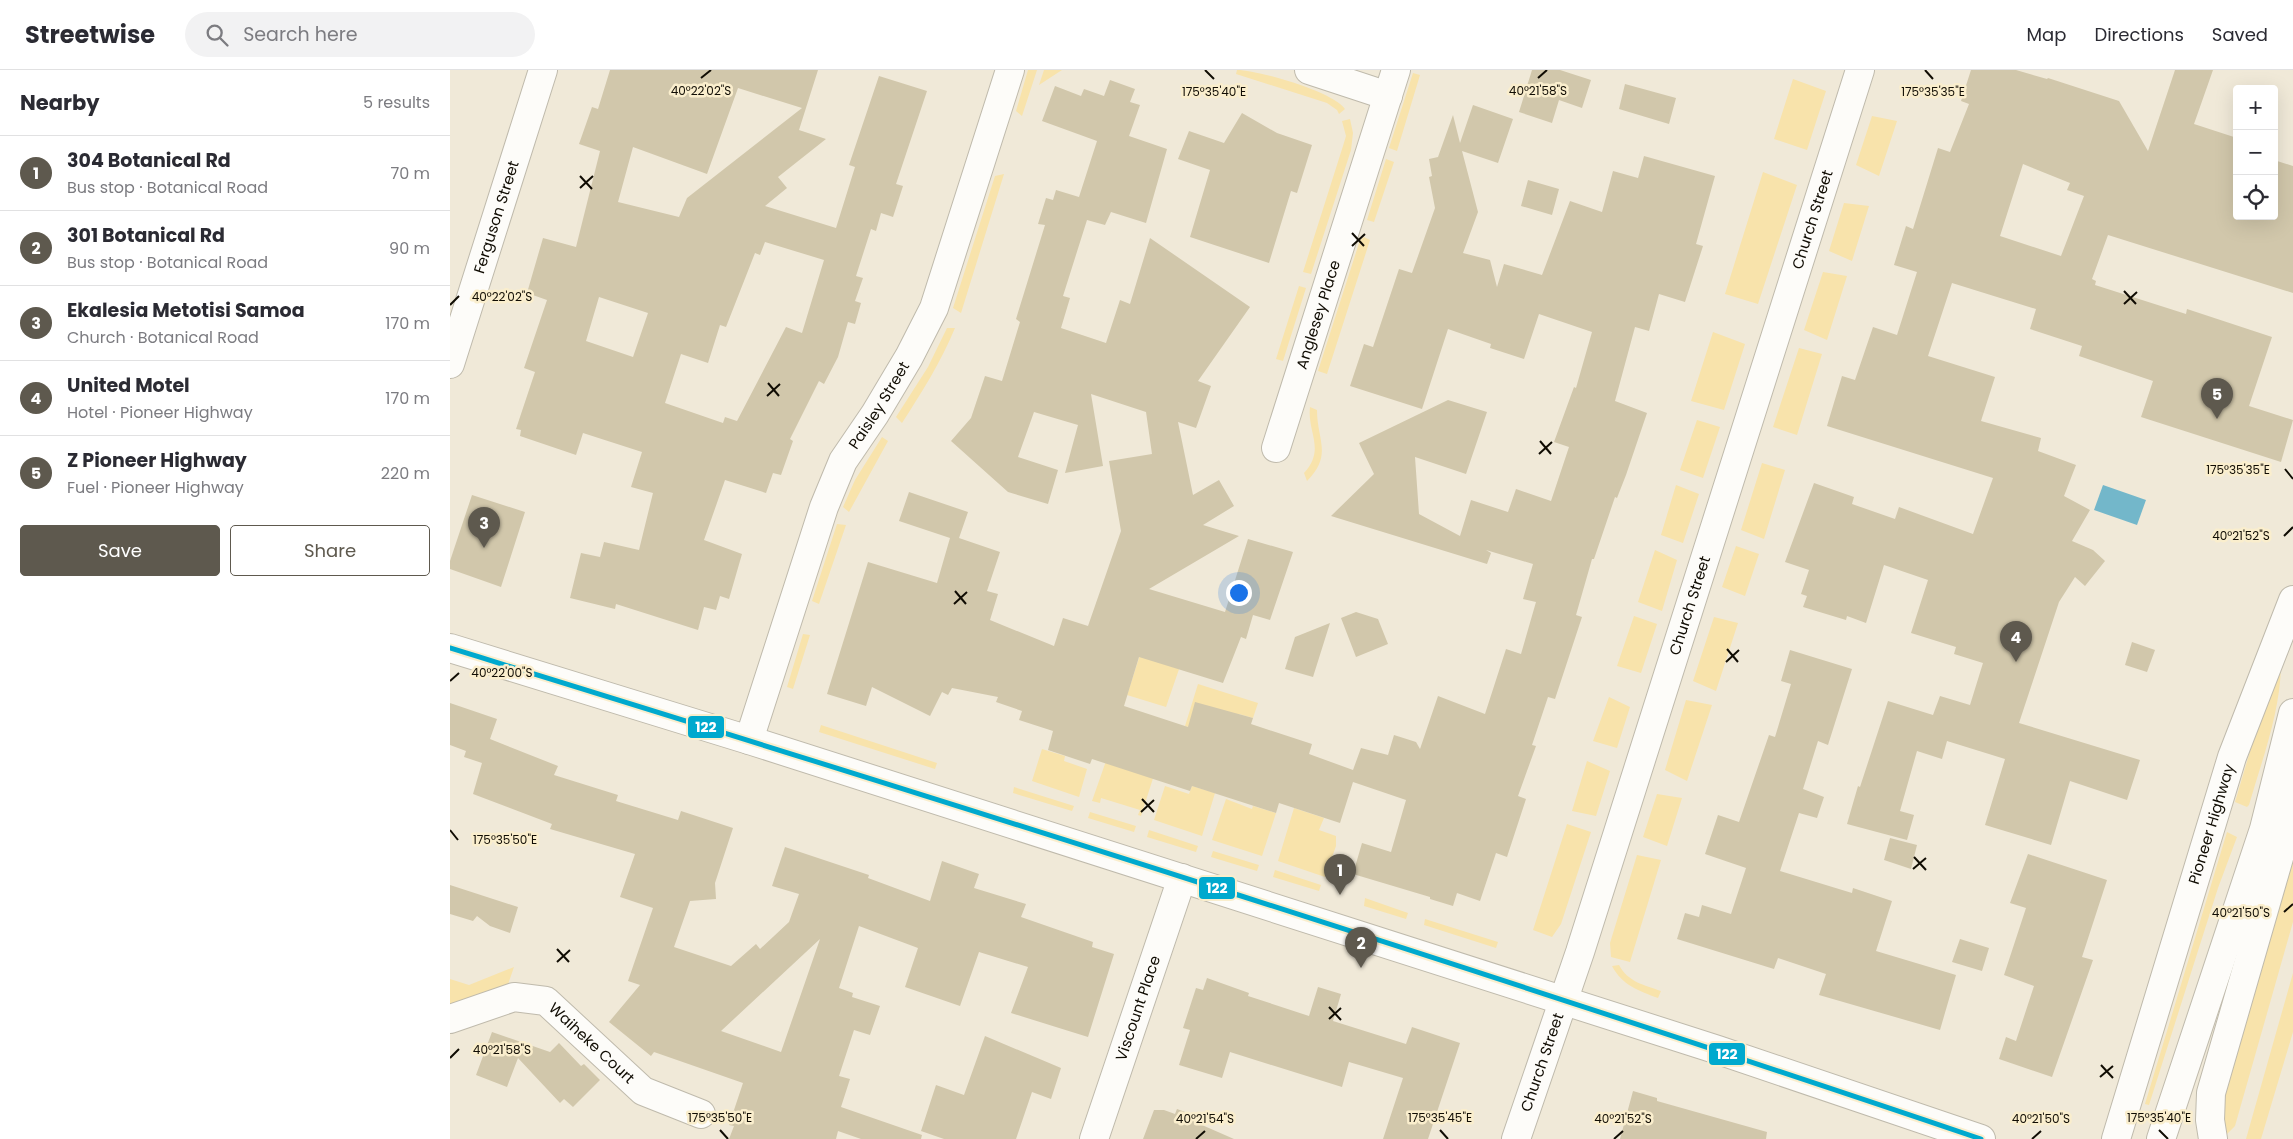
<!DOCTYPE html>
<meta charset="utf-8">
<style>
:root{--surface:#fff;--page:#f2f2f3;--text:#2b2b33;--muted:#7c7c81;--line:#e1e1e2;--accent:#5e594e}
body{margin:0;font-family:Poppins,sans-serif;background:var(--page);color:var(--text)}
.controls{position:absolute;right:15px;top:15px;display:grid;overflow:hidden;border-radius:5px;box-shadow:0 5px 20px #0002}
.controls button{width:45px;height:45px;display:grid;place-items:center;padding:0;border:0;border-bottom:1px solid var(--line);background:var(--surface);color:var(--text);font:25px sans-serif}
.you{position:absolute;left:788px;top:522px;width:18px;height:18px;margin:-12px;border:4px solid #fff;border-radius:50%;background:#1a73e8;box-shadow:0 0 0 8px #1a73e833}
.badge{display:grid;place-items:center;width:32px;height:32px;border-radius:50%;background:var(--accent);color:#fff;font-size:16px;font-weight:700}
.pin{position:absolute;translate:-50% -41px;filter:drop-shadow(0 1px 2px #0008)}
.pin::after{content:'';position:absolute;top:26px;width:18px;height:15px;background:inherit;clip-path:polygon(0 0,100% 0,50% 100%)}
.list{margin:0;padding:0;list-style:none}
h2{display:flex;justify-content:space-between;align-items:center;height:65px;margin:0;padding:0 20px;font-size:21px}
h2 small{font-size:16px;font-weight:400;color:var(--muted)}
.list li{display:grid;grid-template-columns:32px 1fr auto;gap:15px;align-items:center;box-sizing:border-box;height:75px;padding:0 20px;border-top:1px solid var(--line)}
.list b{display:block;font-size:19px;white-space:nowrap}
.list p{margin:0;font-size:16px;white-space:nowrap;color:var(--muted)}
.list em{font-size:16px;font-style:normal;color:var(--muted)}
.actions{display:flex;gap:10px;padding:15px 20px}
.actions a{flex:1;padding:11px 0;border:1px solid var(--accent);border-radius:5px;text-align:center;font-size:18px;color:var(--accent)}
.actions .main{background:var(--accent);color:#fff}
.icon{flex:none;width:28px;height:28px;fill:none;stroke:currentColor;stroke-width:2;stroke-linecap:round;stroke-linejoin:round}
.map{position:relative;flex:none;width:1843px;height:1069px;overflow:hidden}
header{display:flex;align-items:center;gap:30px;box-sizing:border-box;height:70px;padding:0 25px;background:var(--surface);border-bottom:1px solid var(--line)}
header strong{font-size:24px}
nav{display:flex;gap:28px;margin-inline-start:auto;font-size:18px}
.search{width:350px;height:45px;background:var(--page);display:flex;align-items:center;gap:12px;box-sizing:border-box;padding:0 18px;border-radius:28px;color:var(--muted);font-size:19px}
main{display:flex}
aside{flex:1;background:var(--surface)}
.map>svg:first-child{display:block}
.green{fill:#f8e3ab}
.water{fill:#73b7ca}
.building{fill:#d1c7ab;fill-rule:evenodd}
.lines{fill:none;stroke-linecap:round;stroke-linejoin:round}
.minor-casing{stroke:#bfbaac;stroke-width:30}
.major-casing{stroke:#bfbaac;stroke-width:30}
.minor{stroke:#fdfcf9;stroke-width:28}
.major{stroke:#fdfcf9;stroke-width:28}
.bus-1-casing{stroke:#faeecd;stroke-width:9}
.bus-1{stroke:#00a9ce;stroke-width:5}
.ticks{fill:none;stroke:#100c03;stroke-width:2}
.labels{text-anchor:middle;stroke-width:5;stroke-linejoin:round;paint-order:stroke}
.street-label{font-size:15px;fill:#100c03;stroke:#faeecd}
.ticks-label{font-size:12px;text-anchor:middle;fill:#100c03;stroke:#faeecd;stroke-width:5;stroke-linejoin:round;paint-order:stroke}
.line-badge{stroke:#faeecd;stroke-width:2}
.badge-label{font-size:14px;text-anchor:middle;font-weight:bold;fill:#fff}
</style>
<header>
<strong>Streetwise</strong>
<div class="search"><svg class="icon" aria-label="search" viewBox="0 0 24 24"><circle cx="10" cy="10" r="6"/><path d="M15 15l6 6"/></svg>Search here</div>
<nav><a>Map</a><a>Directions</a><a>Saved</a></nav>
</header>
<main>
<aside>
<h2>Nearby<small>5 results</small></h2>
<ul class="list">
<li><span class="badge">1</span><div><b>304 Botanical Rd</b><p>Bus stop · Botanical Road</p></div><em>70 m</em></li>
<li><span class="badge">2</span><div><b>301 Botanical Rd</b><p>Bus stop · Botanical Road</p></div><em>90 m</em></li>
<li><span class="badge">3</span><div><b>Ekalesia Metotisi Samoa</b><p>Church · Botanical Road</p></div><em>170 m</em></li>
<li><span class="badge">4</span><div><b>United Motel</b><p>Hotel · Pioneer Highway</p></div><em>170 m</em></li>
<li><span class="badge">5</span><div><b>Z Pioneer Highway</b><p>Fuel · Pioneer Highway</p></div><em>220 m</em></li>
</ul>
<div class="actions"><a class="main">Save</a><a>Share</a></div>
</aside>
<div class="map">
<svg width="1843" height="1069" viewBox="0 0 1843 1069">
<rect width="100%" height="100%" fill="#f0e9d8"/>
<path class="green" d="M578 0H587L572 46 566 41Z
M594 0H612L589 15Z
M787 0C808 0 884 22 895 39L889 44 887 40 877 33 786 4Z
M963 3 970 5 947 81 939 78Z
M1343 9 1376 21 1357 80 1324 69Z
M1422 46 1447 51 1429 106 1406 95Z
M900 49 903 63 901 80 861 204 853 202 893 76 896 66 892 51Z
M936 89 944 92 924 152 917 150Z
M1313 102 1347 115 1308 234 1275 224Z
M554 104 511 243 503 238 545 106Z
M1394 133 1419 136 1402 191 1379 181Z
M914 167 920 170 877 304 868 301 910 170Z
M1373 202 1397 206 1377 270 1354 260Z
M849 216 856 218 833 291 826 289Z
M497 258H505C491 292 472 322 452 353L446 347 478 297Z
M1263 262 1295 274 1274 340 1241 331Z
M1349 278 1372 284 1347 365 1323 357Z
M860 337 867 340C867 370 883 385 857 411L854 403C876 379 857 363 860 337Z
M1247 350 1270 357 1253 408 1230 400Z
M432 367 438 371 399 442 393 437 405 410Z
M1312 393 1335 400 1314 469 1291 460Z
M1226 415 1249 424 1233 473 1211 465Z
M387 454 396 455 369 534 362 531Z
M1286 476 1309 484 1295 526 1272 517Z
M1205 480 1227 490 1212 541 1188 532Z
M1184 546 1207 554 1191 603 1167 596Z
M1264 547 1288 553 1266 621 1243 611Z
M699 557 737 576 716 637 677 625Z
M353 564 360 565 343 619 337 617Z
M1826 594 1831 596C1830 643 1812 690 1799 735L1797 737 1785 732Z
M748 614 808 633 803 648 789 644 773 667 735 656Z
M1159 627 1180 637 1167 678 1143 671Z
M1236 630 1262 635 1237 711 1215 700Z
M371 655 487 693 485 699 369 662Z
M592 679 615 686 614 691 637 699 629 727 582 711Z
M656 691 705 702 691 746 688 745 690 740 651 728 650 733 642 731Z
M1137 691 1160 701 1146 746 1122 741Z
M715 716 739 724 742 716 765 723 752 766 704 750Z
M564 717 624 736 622 741 563 723Z
M1207 724 1232 728 1217 776 1193 767Z
M776 729 802 739 803 736 826 743 812 786 762 770Z
M844 738 874 748 869 760 886 766V776L875 807 828 791Z
M640 742 686 756 684 762 638 748Z
M1117 754 1141 762 1111 854 1102 867 1083 860Z
M699 760 748 776 746 782 697 767Z
M1777 762 1787 767 1768 818 1699 1035 1695 1034Z
M763 781 809 795 807 801 761 787Z
M1843 783V852L1785 1056 1775 1066 1771 1020Z
M1187 785 1211 790 1180 892 1161 887 1160 873Z
M825 800 871 815 869 821 823 807Z
M915 828 958 843 956 849 914 836Z
M975 849 1048 872 1046 878 974 855Z
M1169 895C1178 912 1194 915 1211 921L1208 928C1189 921 1172 915 1162 896Z
M64 897 56 920 0 940V909L19 915Z
M1843 903V962L1811 1069H1796Z"/>
<path class="water" d="M1653 415 1696 430 1687 455 1644 440Z"/>
<path class="building" d="M160 0H368L349 60 376 69 328 107 337 118 315 136 386 158 405 97 399 95 429 6 477 21 446 114 453 116 443 147 431 143 426 161 421 159 406 206 413 208 405 231 411 233 405 254 398 252 388 287 374 314 369 311 340 369 343 371 331 405 323 403 316 423 275 410 254 470 292 484 279 529 270 526 266 540 254 537 248 560 166 534 165 539 120 528 131 483 150 487 154 472 189 480 203 423 181 417 192 382 133 363 126 385 70 366 71 360 66 359 85 302 74 298 97 230 77 223 93 168 126 177 150 81 129 74 142 37 148 39ZM288 18 352 38 237 128 229 147 168 132 183 77 257 104ZM315 172 374 190 352 263 336 257 287 351 275 347 273 353 215 333 231 284 258 293 270 255 276 257 305 183 310 185ZM149 227 198 243 183 287 136 271Z
M1082 0H1110L1141 10 1132 38 1109 30 1102 53 1069 42Z
M1521 0H1566L1597 9 1598 8 1669 31 1698 81 1725 0H1763L1744 54 1787 68V146H1824V90L1843 96V223L1658 165 1642 209 1646 211 1645 215 1736 244 1737 239 1822 267 1799 336 1843 350 1831 392 1691 347 1703 311 1629 286 1632 276 1580 259 1586 239 1502 213 1478 286 1545 307 1531 351 1591 368 1588 381 1626 395 1614 426 1640 440 1622 471 1643 480 1655 491 1635 516 1625 507 1609 532 1569 653 1690 690 1677 730 1620 711 1601 775 1535 755 1555 689 1497 671 1492 689 1467 681 1450 741 1464 745 1457 770 1397 754 1408 716 1410 717 1438 631 1483 645 1490 626 1520 635 1533 593 1504 584 1506 577 1461 563 1478 510 1434 495 1416 553 1397 546 1396 550 1353 537 1357 526 1351 524 1359 500 1335 492 1364 413 1404 427 1402 434 1445 449 1449 437 1523 464 1543 408 1377 356 1392 306 1405 310 1423 257 1447 265 1467 202 1444 195 1456 156 1463 159 1488 78 1500 82 1519 34 1511 31ZM1573 94 1620 113 1617 120 1634 126 1611 186 1550 166Z
M660 10 685 19 680 32 690 35 679 66 717 79 696 153 661 142 655 155 637 150 613 226 620 228 611 258 656 273 670 230 680 234 700 168 800 237 748 311 761 316 746 358 728 352 743 425 769 410 784 436 753 455 789 466 699 519 775 542 798 469 843 482 820 550 803 545 796 569 791 567 773 613 689 587 674 636 738 657 745 632 803 648 801 654 862 674 859 684 903 700 911 678 938 685 944 665 966 672 970 679 988 626 1035 644 1056 579 1071 584 1086 532 1073 529 1083 494 1036 480 1041 483 1037 494 881 446 924 404 909 373 998 330 1037 342 1016 404 965 387 969 444 1010 466 1021 430 1058 442 1066 419 1101 431 1119 377 1104 372 1124 317 1126 318 1142 262 1089 244 1074 289 1040 278 1041 274 998 259 972 339 900 316 914 274 923 277 949 199 962 203 985 138 979 107 982 106 979 89 988 87 1003 45 1010 73 1023 35 1063 49 1048 93 1012 81 1028 142 1013 183 1040 190 1047 217 1054 194 1092 205 1120 131 1152 142 1163 101 1188 108 1194 86 1265 106 1246 174 1253 176 1235 232 1209 224 1199 261 1185 257 1165 331 1197 343 1176 405 1167 428 1165 427 1144 489H1142L1126 545 1132 547 1105 629 1098 627 1082 675 1086 676 1068 726 1076 729 1057 787 1046 783 1030 831 1007 823 1003 836 980 829V827L903 804 912 773 941 782 956 730 903 712 890 753 829 733 826 743 742 716 740 721 642 689 640 694 598 680 603 661 569 650 572 641 546 632 548 627 502 618 498 625 492 622 480 646 422 617 416 636 377 624 418 492 487 513 500 468 449 451 459 422 518 442 509 468 550 482 537 521 548 524 540 550 604 576 613 548 638 556 671 461 659 391 702 384 696 342 641 324 653 396 615 403 628 355 584 342 568 387 608 400 598 434 558 422 501 371 521 348 535 306 552 311 570 252 566 249 595 155 588 154 596 128 603 130 606 120 629 127 647 71 592 51 605 16 631 26 634 19 654 26Z
M1175 14 1226 28 1219 54 1169 39Z
M792 43 827 63 862 75 847 123 841 121 819 193 740 167 760 100 728 89 739 61 774 73Z
M1078 110 1109 119 1102 145 1071 136Z
M22 425 75 442 51 517 0 499V491Z
M906 542 928 549 938 574 906 587 891 548Z
M880 553 863 607 835 599 845 567Z
M1682 572 1705 580 1697 602 1675 595Z
M1340 580 1402 599 1378 675 1368 671 1353 719 1374 727 1367 748 1349 743 1330 801 1402 823 1403 818 1442 831 1426 881 1506 905 1490 960 1369 925 1376 904 1328 888 1324 899 1227 869 1235 843 1249 847 1252 835 1281 844 1296 798 1255 784 1268 745 1289 752 1319 665 1325 667 1341 614 1331 611Z
M0 633 47 649 40 669 108 696 104 705 168 725 166 731 228 750 231 741 283 758 265 813 266 829 240 831 224 877 281 896 306 874 310 879 339 852 349 824 322 816 335 777 419 805 418 808 480 831 492 791 529 804 524 818 576 834 571 847 643 872 642 877 664 884 638 967 561 943 578 897 529 882 510 936 455 917 468 878 409 856 389 918 403 923 402 927 430 936 420 965 404 960 389 1006 400 1009 391 1037 472 1065 471 1069H411L388 1061 386 1069H279L284 1056 279 1055 293 1013 204 982 201 986 159 952 190 915 178 911 203 838 170 827 185 784 100 759 102 754 23 724 32 693 14 687 16 681 0 675ZM370 869 331 982 271 961Z
M1440 768 1467 775 1461 799 1434 790Z
M1578 784 1657 810 1632 887 1643 890 1602 1007 1549 989 1556 967 1566 971 1584 916 1554 905 1576 838 1560 833Z
M0 815 68 837 60 863 40 856 27 846 23 851 0 844Z
M1510 869 1539 878 1532 901 1502 892Z
M757 908 799 923 798 926 859 946 868 917 891 924 883 951 956 974 962 957 1010 973 978 1069H933L953 1008 899 992 892 1017 780 982 772 1008 729 995 740 960 733 958 746 918 753 920Z
M42 962 100 982 109 973 131 996 134 994 150 1010 123 1037 114 1029 110 1033 68 988 57 1017 26 1005Z
M535 966 611 998 601 1029 582 1022 566 1069H494L471 1061 486 1015 514 1025Z
M1183 1021 1207 1028V1031L1317 1062 1316 1069H1170Z
M727 1039 754 1049 752 1055 784 1069H693L704 1040H714L725 1044Z"/>
<g class="lines">
<defs>
<g id="minor">
<path d="M859 0 938 26"/>
<path id="s1" d="M0 294 93 0"/>
<path id="s2" d="M826 378 946 0"/>
<path id="s3" d="M299 670 374 437 393 391 425 344 459 287 484 238 560 0"/>
<path id="s4" d="M0 949 64 927 96 931 193 1021 251 1044"/>
<path id="s5" d="M644 1069 732 808"/>
<path id="s6" d="M1066 1069 1130 882 1410 0"/>
</g>
<g id="major">
<path d="M0 578 299 670 1268 980 1531 1069"/>
<path id="s7" d="M1666 1069 1782 687 1843 530"/>
<path d="M1711 1069 1814 759 1843 643"/>
<path d="M1763 1069 1760 1050 1761 1023 1835 767 1839 751 1843 698"/>
</g>
</defs>
<use href="#minor" class="minor-casing"/>
<use href="#major" class="major-casing"/>
<use href="#minor" class="minor"/>
<use href="#major" class="major"/>
<defs>
<path id="bus-1" d="M0 578C512 736 1023 897 1531 1069"/>
</defs>
<use href="#bus-1" class="bus-1-casing"/>
<use href="#bus-1" class="bus-1"/>
</g>
<path class="ticks" d="M755 0 764 9M1475 0 1483 9M251 8 261 0M1088 8 1097 0M130 106 142 119M130 118 143 106M902 163 914 176M902 176 915 164M1674 221 1686 234M1674 234 1687 222M0 235 9 226M318 313 329 326M317 326 330 314M1090 371 1101 384M1089 384 1102 372M1835 399 1843 409M1834 466 1843 457M505 521 516 534M504 534 517 522M1277 579 1288 592M1276 592 1289 580M0 611 9 603M692 729 704 742M691 742 704 730M0 760 8 770M1464 787 1476 800M1463 799 1476 788M1834 842 1843 834M107 879 119 892M107 892 120 880M879 937 891 950M879 949 891 938M0 988 9 979M1651 995 1663 1008M1650 1007 1663 996M270 1060 278 1069M990 1060 998 1069M1709 1060 1718 1069M746 1069 755 1061M1164 1069 1173 1061M1582 1069 1591 1061"/>
<g class="labels">
<g class="street-label">
<text dy="5" stroke="none"><textPath href="#s1" startOffset="154">Ferguson Street</textPath></text>
<text dy="5" stroke="none"><textPath href="#s6" startOffset="966">Church Street</textPath></text>
<text dy="5" stroke="none"><textPath href="#s2" startOffset="140">Anglesey Place</textPath></text>
<text dy="5" stroke="none"><textPath href="#s3" startOffset="361">Paisley Street</textPath></text>
<text dy="5" stroke="none"><textPath href="#s6" startOffset="561">Church Street</textPath></text>
<text dy="5" stroke="none"><textPath href="#s7" startOffset="329">Pioneer Highway</textPath></text>
<text dy="5" stroke="none"><textPath href="#s5" startOffset="138">Viscount Place</textPath></text>
<text dy="5" stroke="none"><textPath href="#s4" startOffset="162">Waiheke Court</textPath></text>
<text dy="5" stroke="none"><textPath href="#s6" startOffset="81">Church Street</textPath></text>
</g>
</g>
<g class="ticks-label">
<text x="251" y="25">40°22'02"S</text>
<text x="1088" y="25">40°21'58"S</text>
<text x="764" y="26">175°35'40"E</text>
<text x="1483" y="26">175°35'35"E</text>
<text x="52" y="231">40°22'02"S</text>
<text x="1788" y="404">175°35'35"E</text>
<text x="1791" y="470">40°21'52"S</text>
<text x="52" y="607">40°22'00"S</text>
<text x="55" y="774">175°35'50"E</text>
<text x="1791" y="847">40°21'50"S</text>
<text x="52" y="984">40°21'58"S</text>
<text x="270" y="1052">175°35'50"E</text>
<text x="990" y="1052">175°35'45"E</text>
<text x="1709" y="1052">175°35'40"E</text>
<text x="755" y="1053">40°21'54"S</text>
<text x="1173" y="1053">40°21'52"S</text>
<text x="1591" y="1053">40°21'50"S</text>
</g>
<g class="line-badge">
<rect x="237" y="645" width="38" height="24" rx="5" fill="#00a9ce"/>
<rect x="748" y="806" width="38" height="24" rx="5" fill="#00a9ce"/>
<rect x="1258" y="972" width="38" height="24" rx="5" fill="#00a9ce"/>
</g>
<g class="badge-label">
<text x="256" y="662">122</text>
<text x="767" y="823">122</text>
<text x="1277" y="989">122</text>
</g>
</svg>
<div class="controls">
<button>+</button>
<button>−</button>
<button><svg class="icon" aria-label="locate" viewBox="0 0 24 24"><circle cx="12" cy="12" r="6"/><path d="M12 2v4M12 18v4M2 12h4M18 12h4"/></svg></button>
</div>
<div class="you"></div>
<div class="pin badge" style="left:890px;top:825px">1</div>
<div class="pin badge" style="left:911px;top:898px">2</div>
<div class="pin badge" style="left:34px;top:478px">3</div>
<div class="pin badge" style="left:1566px;top:592px">4</div>
<div class="pin badge" style="left:1767px;top:349px">5</div>
</div>
</main>
